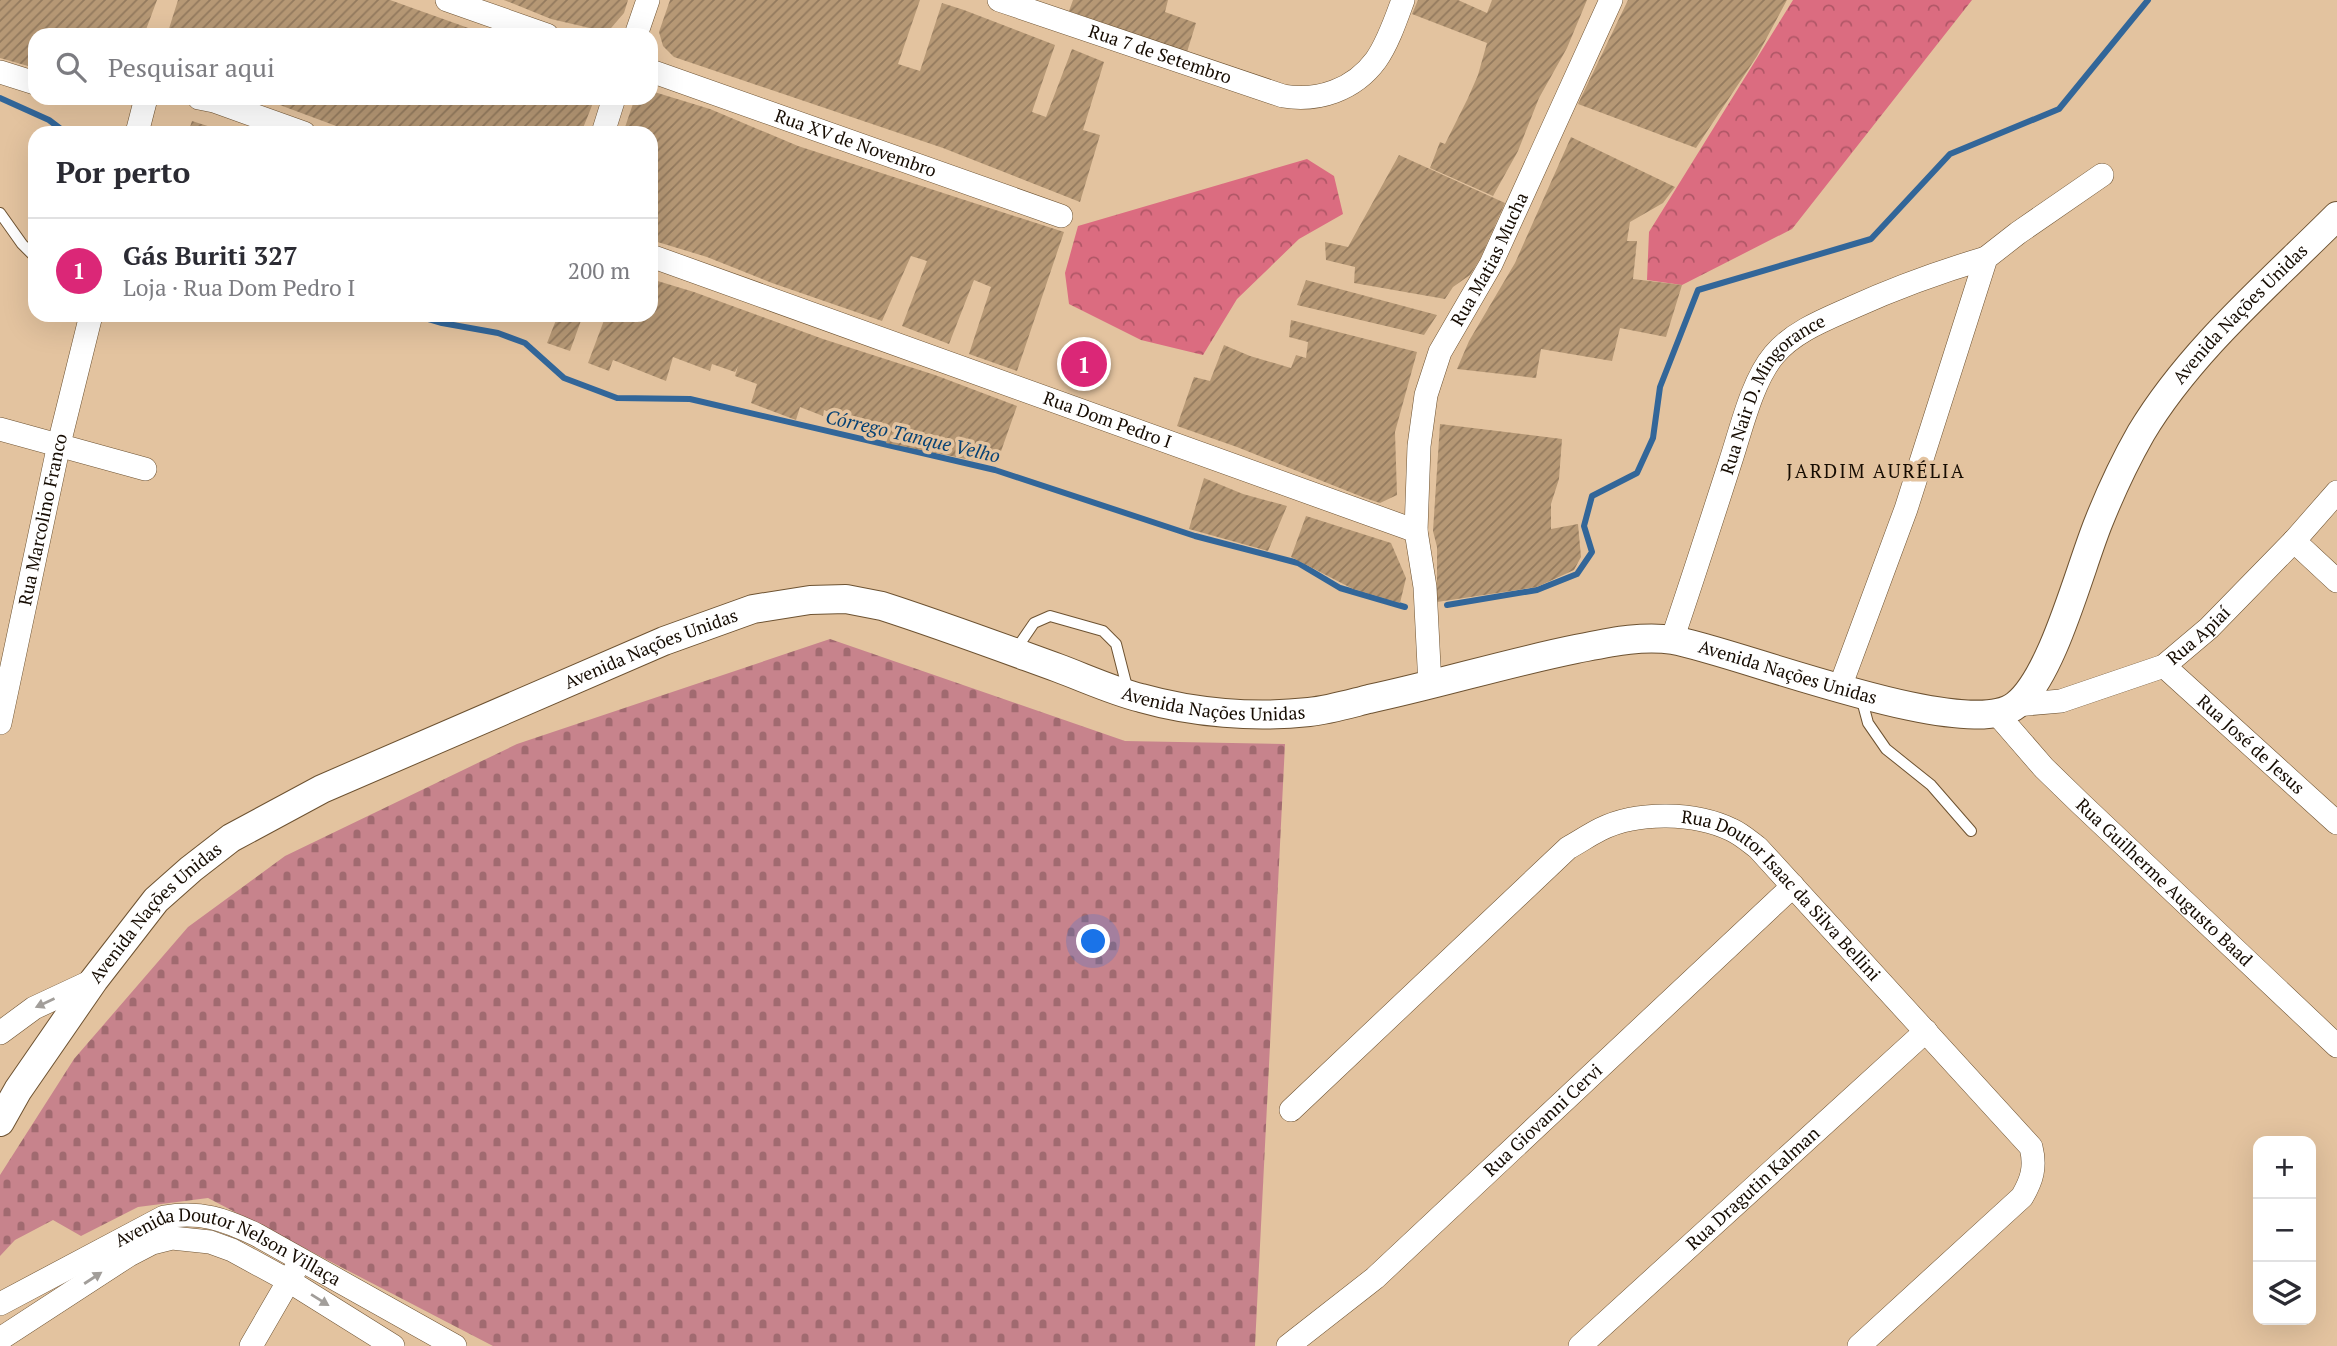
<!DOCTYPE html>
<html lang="pt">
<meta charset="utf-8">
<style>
:root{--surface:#fff;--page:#f2f2f3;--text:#2b2b33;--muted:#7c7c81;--line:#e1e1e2;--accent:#db2777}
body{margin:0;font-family:"PT Serif",serif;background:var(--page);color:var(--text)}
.controls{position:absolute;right:21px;bottom:21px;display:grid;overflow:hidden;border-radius:14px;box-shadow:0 7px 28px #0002}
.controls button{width:63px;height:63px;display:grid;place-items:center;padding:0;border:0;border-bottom:2px solid var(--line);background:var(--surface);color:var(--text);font:35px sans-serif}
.you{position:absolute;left:1094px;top:942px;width:24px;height:24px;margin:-18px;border:5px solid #fff;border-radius:50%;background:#1a73e8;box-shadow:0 0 0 10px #1a73e833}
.badge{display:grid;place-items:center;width:46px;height:46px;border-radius:50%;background:var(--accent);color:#fff;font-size:23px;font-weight:700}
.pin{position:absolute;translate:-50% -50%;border:4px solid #fff;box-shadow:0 2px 7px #0006}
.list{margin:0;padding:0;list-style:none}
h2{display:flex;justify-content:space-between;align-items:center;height:91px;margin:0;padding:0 28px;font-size:30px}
h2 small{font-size:23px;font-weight:400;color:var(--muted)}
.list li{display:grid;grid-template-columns:46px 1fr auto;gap:21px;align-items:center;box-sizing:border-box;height:105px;padding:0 28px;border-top:2px solid var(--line)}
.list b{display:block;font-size:26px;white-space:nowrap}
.list p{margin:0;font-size:23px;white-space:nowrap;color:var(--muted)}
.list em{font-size:23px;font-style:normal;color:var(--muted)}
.icon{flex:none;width:38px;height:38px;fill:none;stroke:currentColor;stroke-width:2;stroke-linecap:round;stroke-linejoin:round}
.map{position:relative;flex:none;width:2337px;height:1346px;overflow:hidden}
.search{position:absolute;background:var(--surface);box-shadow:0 7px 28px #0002;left:28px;top:28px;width:630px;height:77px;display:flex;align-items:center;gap:18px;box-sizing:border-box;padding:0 24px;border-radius:21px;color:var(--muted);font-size:26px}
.panel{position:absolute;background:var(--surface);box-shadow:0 7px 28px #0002;left:28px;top:126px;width:630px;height:196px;border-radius:21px}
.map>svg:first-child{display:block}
.forest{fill:url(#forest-crowns)}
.cemetery{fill:url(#cemetery-stones)}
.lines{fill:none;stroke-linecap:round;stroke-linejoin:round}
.stream{stroke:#326699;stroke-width:6}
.building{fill:url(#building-hatch)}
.service-casing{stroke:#6d5231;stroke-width:12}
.minor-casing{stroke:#6d5231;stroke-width:24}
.tertiary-casing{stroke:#6d5231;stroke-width:30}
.service{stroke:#fff;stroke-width:10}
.minor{stroke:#fff;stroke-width:23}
.tertiary{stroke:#fff;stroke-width:28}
.oneway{fill:#a29e9a}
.labels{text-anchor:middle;stroke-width:7;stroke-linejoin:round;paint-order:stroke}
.street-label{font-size:18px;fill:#160c02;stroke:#e3c39f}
.water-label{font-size:19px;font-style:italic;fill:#074274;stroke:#e3c39f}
.neighbourhood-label{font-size:19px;letter-spacing:2px;fill:#160c02;stroke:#e3c39f}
</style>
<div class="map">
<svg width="2337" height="1346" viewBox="0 0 2337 1346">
<defs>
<pattern id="forest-crowns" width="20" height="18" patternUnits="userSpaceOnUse" patternTransform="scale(1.75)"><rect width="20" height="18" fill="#db6c80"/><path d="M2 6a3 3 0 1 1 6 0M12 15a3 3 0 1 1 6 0" fill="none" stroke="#b15767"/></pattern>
<pattern id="cemetery-stones" width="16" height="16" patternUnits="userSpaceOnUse" patternTransform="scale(1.75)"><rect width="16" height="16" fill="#c7838c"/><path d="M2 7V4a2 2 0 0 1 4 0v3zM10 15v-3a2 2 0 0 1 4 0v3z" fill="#a16a70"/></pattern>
<pattern id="building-hatch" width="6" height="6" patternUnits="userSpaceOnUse" patternTransform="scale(1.75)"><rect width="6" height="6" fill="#b69875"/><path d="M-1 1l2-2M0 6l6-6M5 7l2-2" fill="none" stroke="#937a5e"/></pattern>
</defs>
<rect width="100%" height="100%" fill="#e3c39f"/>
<path class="forest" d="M1793 0H1972L1792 229 1682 285 1647 280 1649 232Z
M1307 159 1334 176 1343 214 1299 239 1237 299 1203 355 1141 340 1069 304 1065 273 1078 226Z"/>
<path class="cemetery" d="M830 639 1125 741 1285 744 1255 1346H493L208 1198 138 1207 81 1236 53 1220 15 1240 0 1256V1175L74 1059 188 927 285 856 517 744Z"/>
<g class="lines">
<path class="stream" d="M0 98 49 120 66 133
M415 315 442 323 498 333 525 343 564 378 617 398 690 399 995 470 1195 536 1298 563 1340 588 1405 607
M1447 605 1537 590 1577 574 1592 552 1584 526 1592 496 1637 473 1653 438 1660 387 1698 290 1871 239 1950 154 2059 109 2148 0"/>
</g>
<path class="building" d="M0 0H157L144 35H35V68L0 58Z
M178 0H390L488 35H167Z
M504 0H628L624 13 611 28 594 29 551 19Z
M670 0H920L898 64 920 71 942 3 964 10 1055 45 1032 112 1046 117 1072 49 1104 62 1083 130 1100 135 1080 202 943 148 674 57 663 46 659 32Z
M1073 0H1168L1165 12 1196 23 1187 52 1069 11Z
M1418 0H1458L1487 13 1492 0H1587L1567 48 1539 98 1518 151 1493 196 1430 168 1440 142 1445 144 1468 98 1478 75 1487 43 1412 14Z
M1628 0H1787L1757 56 1696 148 1578 104Z
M651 91 710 109 798 146 1064 232 1017 371 969 354 991 287 974 280 949 344 902 326 927 261 911 256 882 321 772 283 707 257 651 240V133H623L635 98H651Z
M261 98H595L581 133H355Z
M192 121 217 129 228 133H188Z
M1571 137 1675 187 1663 203 1630 222 1627 241H1637L1633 279 1682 285 1666 337 1620 328 1612 361 1541 349 1536 378 1457 369 1469 341 1515 263Z
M1399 155 1505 203 1480 259 1470 275 1453 287 1445 299 1354 283 1355 267 1326 260 1325 242 1348 247Z
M651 279 694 292 823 339 935 375 1017 406 999 457 984 452 981 462 886 443 890 431 864 420 862 426 824 410 823 416 800 407 796 420 751 403 757 384 735 376 738 366 735 372 712 364 710 371 673 357 666 381 613 360 609 371 588 363 606 315H651Z
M1306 280 1437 315 1424 335 1297 305Z
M477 315H495L492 321Z
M558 315H583L570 351 547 343Z
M1291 320 1417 352 1395 432 1397 495 1380 503 1365 498 1237 447 1177 426 1194 377 1210 381 1224 345 1250 356 1291 368 1296 355 1306 358 1308 342 1289 337Z
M1440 424 1562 439 1559 479 1551 504V529L1578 524 1581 557 1574 570 1537 587 1437 602V547L1433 531Z
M1204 478 1243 494 1287 506 1268 551 1189 529Z
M1306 516 1391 543 1406 578 1400 603 1353 589 1291 557Z"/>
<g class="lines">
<defs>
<path id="service" d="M0 213 22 244 35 257
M1015 651 1034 623 1050 616 1103 631 1116 644 1128 691
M1861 697 1868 723 1886 749 1931 785 1971 831"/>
<g id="minor">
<path d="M447 0 547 35"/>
<path id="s1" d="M999 0 1283 96C1318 102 1354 90 1376 60 1388 43 1396 19 1403 0"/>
<path d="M636 35 648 0"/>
<path id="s2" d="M651 71 1061 216"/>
<path d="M0 72 35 83"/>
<path d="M199 98 214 101 304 133"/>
<path d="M137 133 146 98"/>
<path d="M603 133 614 98"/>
<path id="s3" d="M651 256 1416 531"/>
<path d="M0 429 145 469"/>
<path d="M2294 541 2337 581"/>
<path id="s4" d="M1672 640C1692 581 1711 522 1730 463 1741 430 1752 381 1774 355 1793 332 1824 320 1851 308 1895 288 1939 272 1986 258"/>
<path id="s5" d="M2164 666 2337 823"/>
<path id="s6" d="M1430 686 1425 587 1416 531 1419 446 1426 395 1440 352 1491 264 1611 0"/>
<path d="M1840 687 1906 509 1986 258 2018 233 2102 175"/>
<path id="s7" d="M2016 705 2061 701 2164 666 2209 628 2294 541 2337 492"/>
<path id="s8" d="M1998 715 2044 768 2079 802 2337 1046"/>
<path id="s9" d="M0 723 59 444 91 315"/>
<path d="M0 1033 34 1008 94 980"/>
<path id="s10" d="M1291 1110 1568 848C1579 842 1589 835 1601 829 1638 811 1695 812 1732 830 1741 834 1750 842 1758 848L2031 1147C2036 1167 2032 1180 2022 1197L1859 1346"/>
<path id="s11" d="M0 1304 164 1217C201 1211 224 1219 257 1235L455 1346"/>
<path d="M0 1339 129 1255 152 1243 172 1238 210 1242 232 1250 289 1281 393 1346"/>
<path d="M251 1346 295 1270"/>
<path id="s12" d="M1288 1346 1375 1278 1793 886"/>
<path id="s13" d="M1580 1346 1926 1031"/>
</g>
<g id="tertiary">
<path id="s14" d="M0 1122 18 1090 94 980 156 900 191 869 231 838 322 789 664 641 753 609 810 600 846 599 882 606C941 625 1000 647 1058 668 1085 678 1113 691 1141 698 1194 713 1254 718 1309 712 1329 710 1349 704 1369 699 1439 684 1507 663 1576 649 1607 643 1641 635 1673 640 1739 652 1967 744 2016 705 2053 676 2080 567 2099 521 2111 491 2125 461 2141 433 2190 351 2270 283 2337 216"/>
</g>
</defs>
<use href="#service" class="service-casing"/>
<use href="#minor" class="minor-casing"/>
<use href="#tertiary" class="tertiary-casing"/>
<use href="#service" class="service"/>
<use href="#minor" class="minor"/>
<use href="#tertiary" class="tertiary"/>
</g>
<defs><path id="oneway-solid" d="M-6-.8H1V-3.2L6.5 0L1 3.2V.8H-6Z" transform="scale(1.75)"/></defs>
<g class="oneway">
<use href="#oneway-solid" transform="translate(45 1003) rotate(155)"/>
<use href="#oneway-solid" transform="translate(93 1278) rotate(-33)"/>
<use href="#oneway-solid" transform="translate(320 1300) rotate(32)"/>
</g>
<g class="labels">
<g class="street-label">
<text dy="6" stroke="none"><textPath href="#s1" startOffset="170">Rua 7 de Setembro</textPath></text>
<text dy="6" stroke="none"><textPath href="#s2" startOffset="217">Rua XV de Novembro</textPath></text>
<text dy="6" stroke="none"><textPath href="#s6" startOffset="443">Rua Matias Mucha</textPath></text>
<text dy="6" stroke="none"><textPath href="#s14" startOffset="2698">Avenida Nações Unidas</textPath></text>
<text dy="6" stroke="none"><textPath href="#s4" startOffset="270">Rua Nair D. Mingorance</textPath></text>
<text dy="6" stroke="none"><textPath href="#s3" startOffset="485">Rua Dom Pedro I</textPath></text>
<text dy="6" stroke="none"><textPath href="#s9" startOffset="208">Rua Marcolino Franco</textPath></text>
<text dy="6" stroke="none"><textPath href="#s7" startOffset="200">Rua Apiaí</textPath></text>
<text dy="6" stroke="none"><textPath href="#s14" startOffset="830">Avenida Nações Unidas</textPath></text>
<text dy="6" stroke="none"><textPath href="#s14" startOffset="2006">Avenida Nações Unidas</textPath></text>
<text dy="6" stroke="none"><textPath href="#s14" startOffset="1418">Avenida Nações Unidas</textPath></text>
<text dy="6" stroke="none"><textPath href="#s5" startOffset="117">Rua José de Jesus</textPath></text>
<text dy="6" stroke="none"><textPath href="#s8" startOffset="236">Rua Guilherme Augusto Baad</textPath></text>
<text dy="6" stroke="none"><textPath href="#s10" startOffset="632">Rua Doutor Isaac da Silva Bellini</textPath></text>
<text dy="6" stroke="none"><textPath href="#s14" startOffset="262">Avenida Nações Unidas</textPath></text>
<text dy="6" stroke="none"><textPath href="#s12" startOffset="341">Rua Giovanni Cervi</textPath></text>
<text dy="6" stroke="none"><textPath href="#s13" startOffset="234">Rua Dragutin Kalman</textPath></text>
<text dy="6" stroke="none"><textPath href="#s11" startOffset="254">Avenida Doutor Nelson Villaça</textPath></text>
</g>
<g class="water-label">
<text transform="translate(913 436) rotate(13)" y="7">Córrego Tanque Velho</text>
</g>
<g class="neighbourhood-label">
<text x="1876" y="478">JARDIM AURÉLIA</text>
</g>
</g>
</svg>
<div class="controls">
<button>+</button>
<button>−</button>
<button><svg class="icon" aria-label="layers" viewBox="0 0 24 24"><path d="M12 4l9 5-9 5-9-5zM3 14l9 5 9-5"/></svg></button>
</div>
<div class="you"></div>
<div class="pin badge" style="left:1084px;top:364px">1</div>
<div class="search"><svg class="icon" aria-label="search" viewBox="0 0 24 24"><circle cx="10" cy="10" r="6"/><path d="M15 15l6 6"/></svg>Pesquisar aqui</div>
<section class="panel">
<h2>Por perto<small></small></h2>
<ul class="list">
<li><span class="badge">1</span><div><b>Gás Buriti 327</b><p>Loja · Rua Dom Pedro I</p></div><em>200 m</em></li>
</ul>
</section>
</div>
